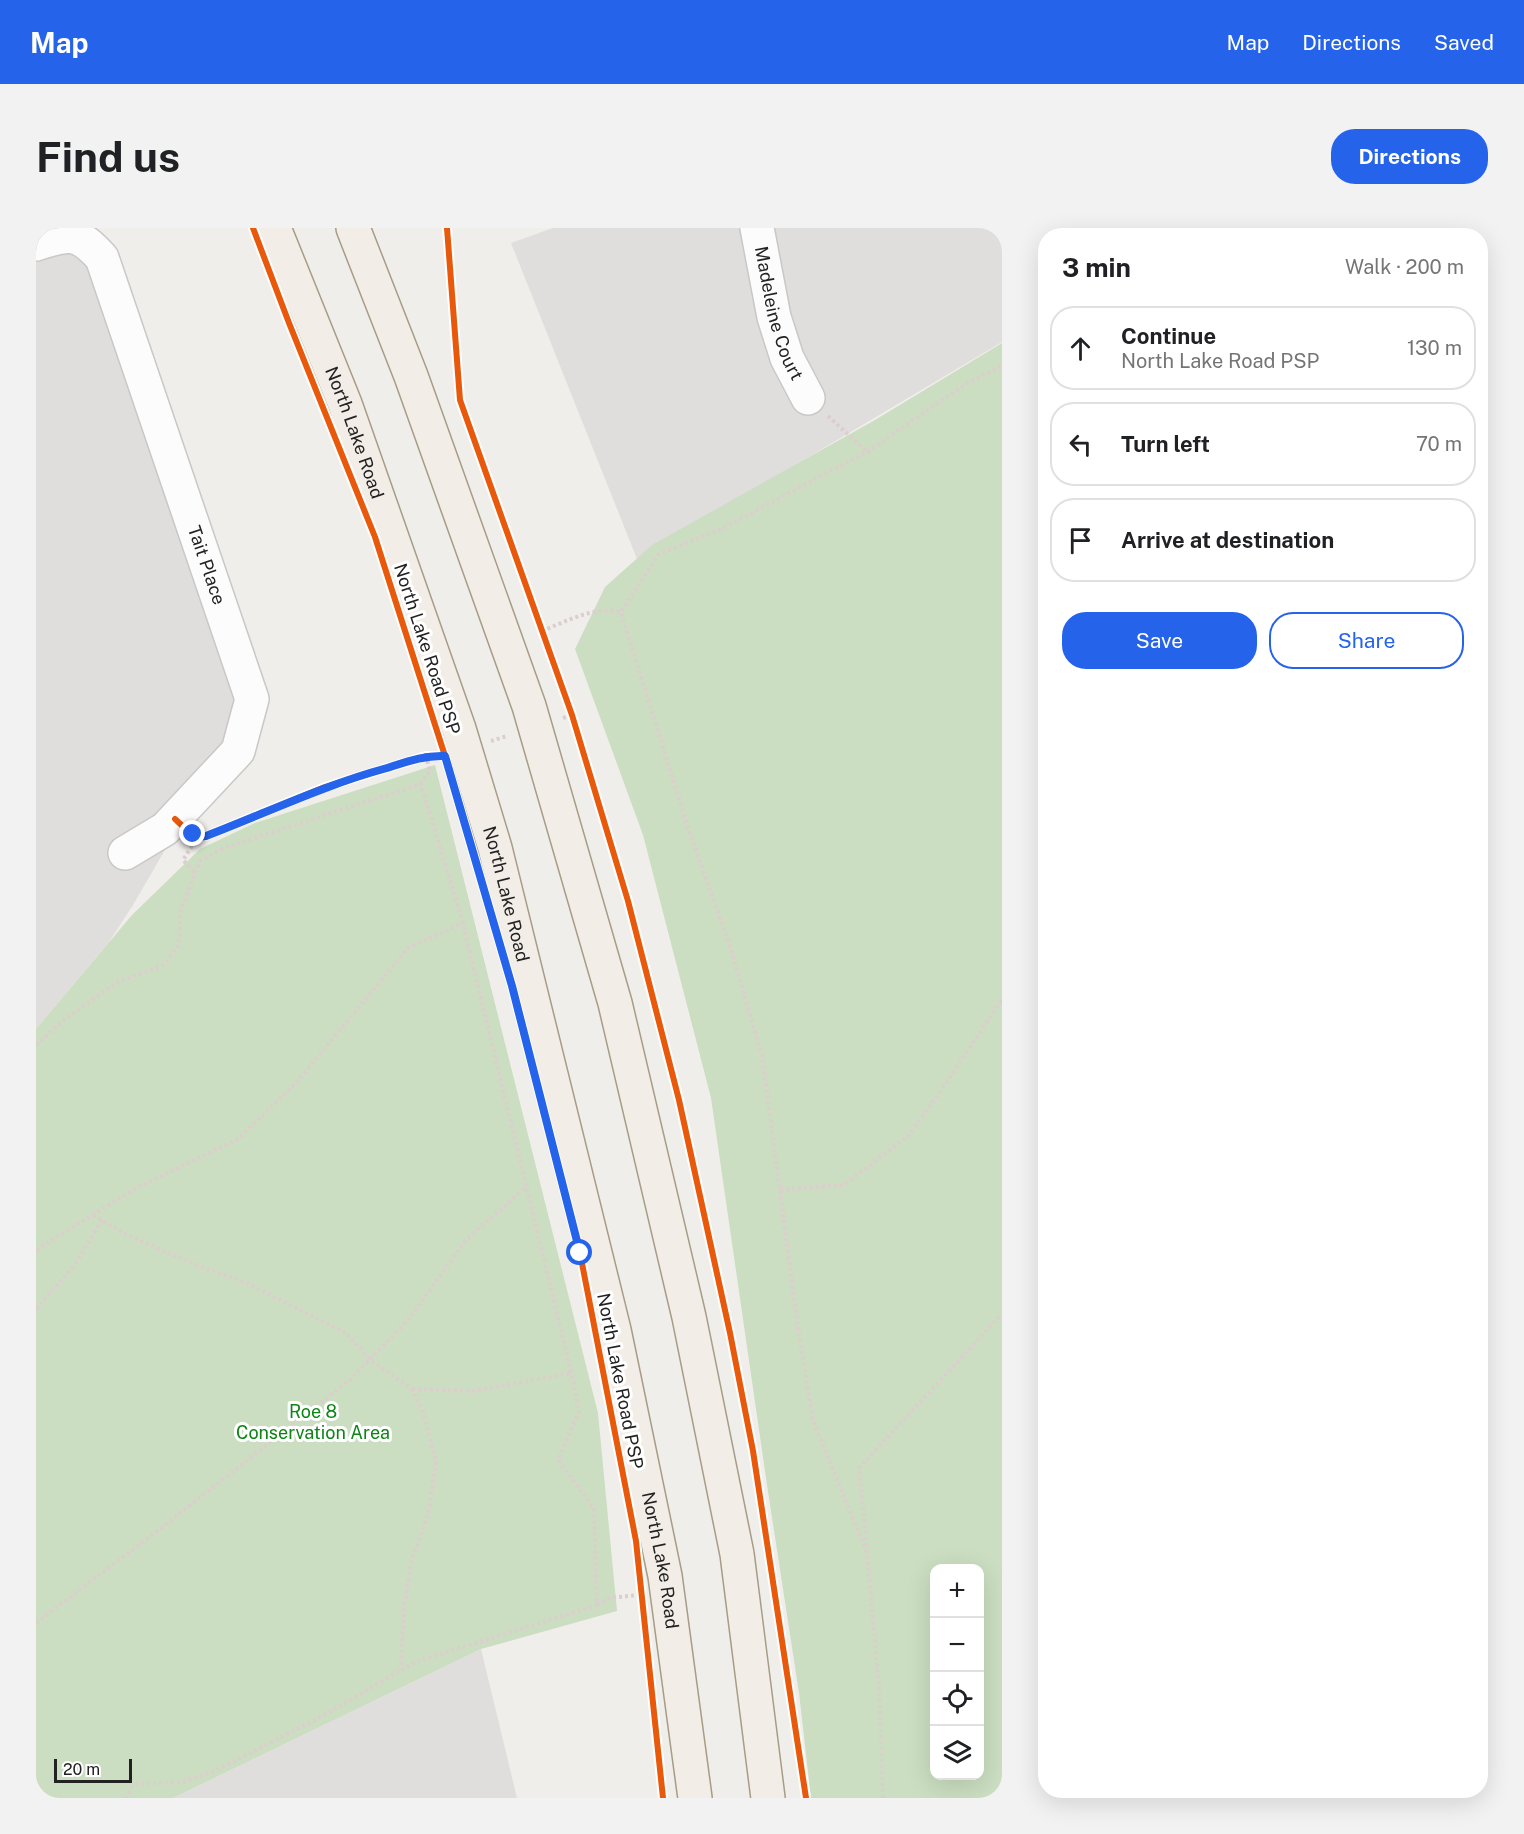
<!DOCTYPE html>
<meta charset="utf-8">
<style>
:root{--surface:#fff;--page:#f2f2f2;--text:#202124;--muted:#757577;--line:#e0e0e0;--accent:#2563eb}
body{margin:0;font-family:"Public Sans",sans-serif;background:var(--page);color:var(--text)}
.controls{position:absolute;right:18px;bottom:18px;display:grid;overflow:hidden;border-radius:12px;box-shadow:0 6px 24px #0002}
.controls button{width:54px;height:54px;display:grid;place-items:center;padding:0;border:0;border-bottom:2px solid var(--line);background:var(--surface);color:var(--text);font:30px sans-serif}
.scale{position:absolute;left:18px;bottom:15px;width:78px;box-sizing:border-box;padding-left:6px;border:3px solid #222;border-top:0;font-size:16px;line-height:21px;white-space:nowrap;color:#222;-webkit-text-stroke:4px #fff;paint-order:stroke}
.stop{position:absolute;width:18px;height:18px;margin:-14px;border:4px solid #2563eb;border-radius:50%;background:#fff}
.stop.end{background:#2563eb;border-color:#fff;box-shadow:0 2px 6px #0008}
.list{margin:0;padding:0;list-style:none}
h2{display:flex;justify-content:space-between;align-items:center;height:78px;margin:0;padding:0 24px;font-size:26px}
h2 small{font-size:20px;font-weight:400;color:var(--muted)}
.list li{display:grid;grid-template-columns:39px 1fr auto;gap:18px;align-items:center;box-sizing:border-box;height:84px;margin:0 12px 12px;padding:0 12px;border:2px solid var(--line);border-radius:24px}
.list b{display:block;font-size:22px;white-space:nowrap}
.list p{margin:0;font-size:20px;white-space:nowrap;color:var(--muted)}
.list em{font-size:20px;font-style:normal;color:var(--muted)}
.actions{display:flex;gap:12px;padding:18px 24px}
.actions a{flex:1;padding:14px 0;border:2px solid var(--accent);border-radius:24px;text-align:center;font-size:21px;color:var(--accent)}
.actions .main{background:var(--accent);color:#fff}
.icon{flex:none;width:33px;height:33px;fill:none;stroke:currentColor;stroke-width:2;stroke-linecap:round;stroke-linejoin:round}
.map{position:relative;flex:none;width:966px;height:1570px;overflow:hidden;border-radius:24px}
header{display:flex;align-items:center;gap:36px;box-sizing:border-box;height:84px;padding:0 30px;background:var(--accent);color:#fff}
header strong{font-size:28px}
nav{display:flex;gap:33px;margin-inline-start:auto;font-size:21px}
.intro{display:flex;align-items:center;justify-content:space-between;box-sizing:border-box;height:144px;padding:0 36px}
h1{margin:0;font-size:42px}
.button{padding:15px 27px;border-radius:24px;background:var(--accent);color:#fff;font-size:21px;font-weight:700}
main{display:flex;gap:36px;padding:0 36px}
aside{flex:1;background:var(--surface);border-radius:24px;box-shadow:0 6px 24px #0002}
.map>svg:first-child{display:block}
.residential{fill:#dfdedc}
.forest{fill:#cbdec1;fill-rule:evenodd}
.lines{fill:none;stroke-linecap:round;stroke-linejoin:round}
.minor-casing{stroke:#c9c8c7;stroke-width:36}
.major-casing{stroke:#a79c86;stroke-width:36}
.path{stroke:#dccecd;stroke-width:4;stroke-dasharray:3 3;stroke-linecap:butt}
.minor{stroke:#fdfcfc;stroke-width:33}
.major{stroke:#f3ede7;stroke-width:33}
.cycleway-casing{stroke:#fff;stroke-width:10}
.cycleway{stroke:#e8590c;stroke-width:6}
.route{stroke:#2563eb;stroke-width:8}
.labels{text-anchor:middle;stroke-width:6;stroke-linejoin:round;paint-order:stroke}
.street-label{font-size:18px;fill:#222;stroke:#fff}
.park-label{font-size:18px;fill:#0c8416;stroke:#fff}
</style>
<header>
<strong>Map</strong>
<nav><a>Map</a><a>Directions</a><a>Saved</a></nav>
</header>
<div class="intro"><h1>Find us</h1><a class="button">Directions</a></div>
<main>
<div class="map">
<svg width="966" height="1570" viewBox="0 0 966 1570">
<rect width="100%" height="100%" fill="#f0eeeb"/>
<path class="residential" d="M0 0H58L61 54 208 468 198 503 97 677 73 714 0 801Z
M517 0H966V114L601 331 475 15Z
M445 1421 481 1570H137Z"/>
<path class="forest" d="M966 115V1570H775L763 1465 731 1257 675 870 607 607 539 421 569 359 616 317 839 192ZM944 1340V1548H898V1340Z
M399 537 562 1185 581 1383 445 1421 137 1570H0V801L96 687 164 621 219 595Z"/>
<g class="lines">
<defs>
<g id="minor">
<path id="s1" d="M721 0 738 89 751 130 772 170"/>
<path id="s2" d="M0 16C33 5 42 3 66 30L216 471 202 523 129 601 89 625"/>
</g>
<g id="major">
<path id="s3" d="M238 0 309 176 423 501 459 620 578 1102 629 1348 659 1570"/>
<path d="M317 0 375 148 493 478 579 775 653 1089 701 1326 732 1570"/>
</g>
</defs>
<use href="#minor" class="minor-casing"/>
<use href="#major" class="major-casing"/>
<path class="path" d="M792 188 831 224
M506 403C531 393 558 378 585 384
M527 490 536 487
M455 513 471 508
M384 556 394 543 390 528
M156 618 147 632 159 645
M0 817 25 794 80 755 127 737 142 719 145 682 164 633 188 620 385 556 426 692 538 1156 543 1184 522 1232 558 1280 561 1377 379 1434 283 1490 181 1542 147 1554 98 1556 90 1570
M744 962 808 957 873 907 904 864 966 771
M57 987 91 1007 165 1039 209 1054 310 1105 334 1132 376 1161 387 1183 400 1234 392 1287 376 1331 368 1378 365 1441
M0 1022 102 959 202 911 261 854 372 720 427 695
M0 1081 39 1037 66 992
M376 1161 437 1163 536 1145
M831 1318 823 1240 966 1086
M561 1377 573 1370 603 1367
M0 1395 116 1307 316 1150 374 1090 430 1012 491 958
M847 1570 843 1459 831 1325 777 1192 762 1100 726 827 693 715 652 600 585 384 623 326 685 301 831 224 928 157 966 138"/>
<use href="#minor" class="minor"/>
<use href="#major" class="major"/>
<defs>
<path id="cycleway" d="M217 0 253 95 339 309 409 528 476 758 544 1025 600 1313 627 1570
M411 0 424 172 536 487 592 673 643 872 694 1105 717 1223 770 1570
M139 591C148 599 156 609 170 608L289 559 390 528H409"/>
</defs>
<use href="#cycleway" class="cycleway-casing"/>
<use href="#cycleway" class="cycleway"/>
</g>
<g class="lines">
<path class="route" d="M157 606 162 609 170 608C230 585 288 557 351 540 370 534 389 527 409 528L476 758 544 1025"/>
</g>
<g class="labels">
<g class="street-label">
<text dy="6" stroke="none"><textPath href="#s1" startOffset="88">Madeleine Court</textPath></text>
<text dy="6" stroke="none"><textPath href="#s3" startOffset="220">North Lake Road</textPath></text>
<text dy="6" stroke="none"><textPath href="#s2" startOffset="399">Tait Place</textPath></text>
<text transform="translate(391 421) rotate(72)" y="6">North Lake Road PSP</text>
<text dy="6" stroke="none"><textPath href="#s3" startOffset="706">North Lake Road</textPath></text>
<text transform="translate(584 1153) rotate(79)" y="6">North Lake Road PSP</text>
<text dy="6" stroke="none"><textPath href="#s3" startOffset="1390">North Lake Road</textPath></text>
</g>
<g class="park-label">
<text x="277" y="1190">Roe 8<tspan x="277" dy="21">Conservation Area</tspan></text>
</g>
</g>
</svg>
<div class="controls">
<button>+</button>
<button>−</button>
<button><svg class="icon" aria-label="locate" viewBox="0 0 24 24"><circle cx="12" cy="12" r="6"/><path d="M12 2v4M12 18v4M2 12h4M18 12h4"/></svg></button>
<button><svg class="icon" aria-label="layers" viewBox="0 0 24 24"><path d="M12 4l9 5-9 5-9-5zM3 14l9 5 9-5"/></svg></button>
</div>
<div class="scale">20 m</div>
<div class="stop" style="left:544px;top:1025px"></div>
<div class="stop end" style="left:157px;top:606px"></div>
</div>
<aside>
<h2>3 min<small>Walk · 200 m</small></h2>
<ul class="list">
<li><svg class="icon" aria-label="ahead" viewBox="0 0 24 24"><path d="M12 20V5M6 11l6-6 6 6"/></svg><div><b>Continue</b><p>North Lake Road PSP</p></div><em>130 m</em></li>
<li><svg class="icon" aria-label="left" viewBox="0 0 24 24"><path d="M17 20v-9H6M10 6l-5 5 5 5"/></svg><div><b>Turn left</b></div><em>70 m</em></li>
<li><svg class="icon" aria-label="arrive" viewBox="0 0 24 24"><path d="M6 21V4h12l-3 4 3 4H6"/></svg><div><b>Arrive at destination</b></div></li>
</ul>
<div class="actions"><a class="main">Save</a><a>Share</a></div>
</aside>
</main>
